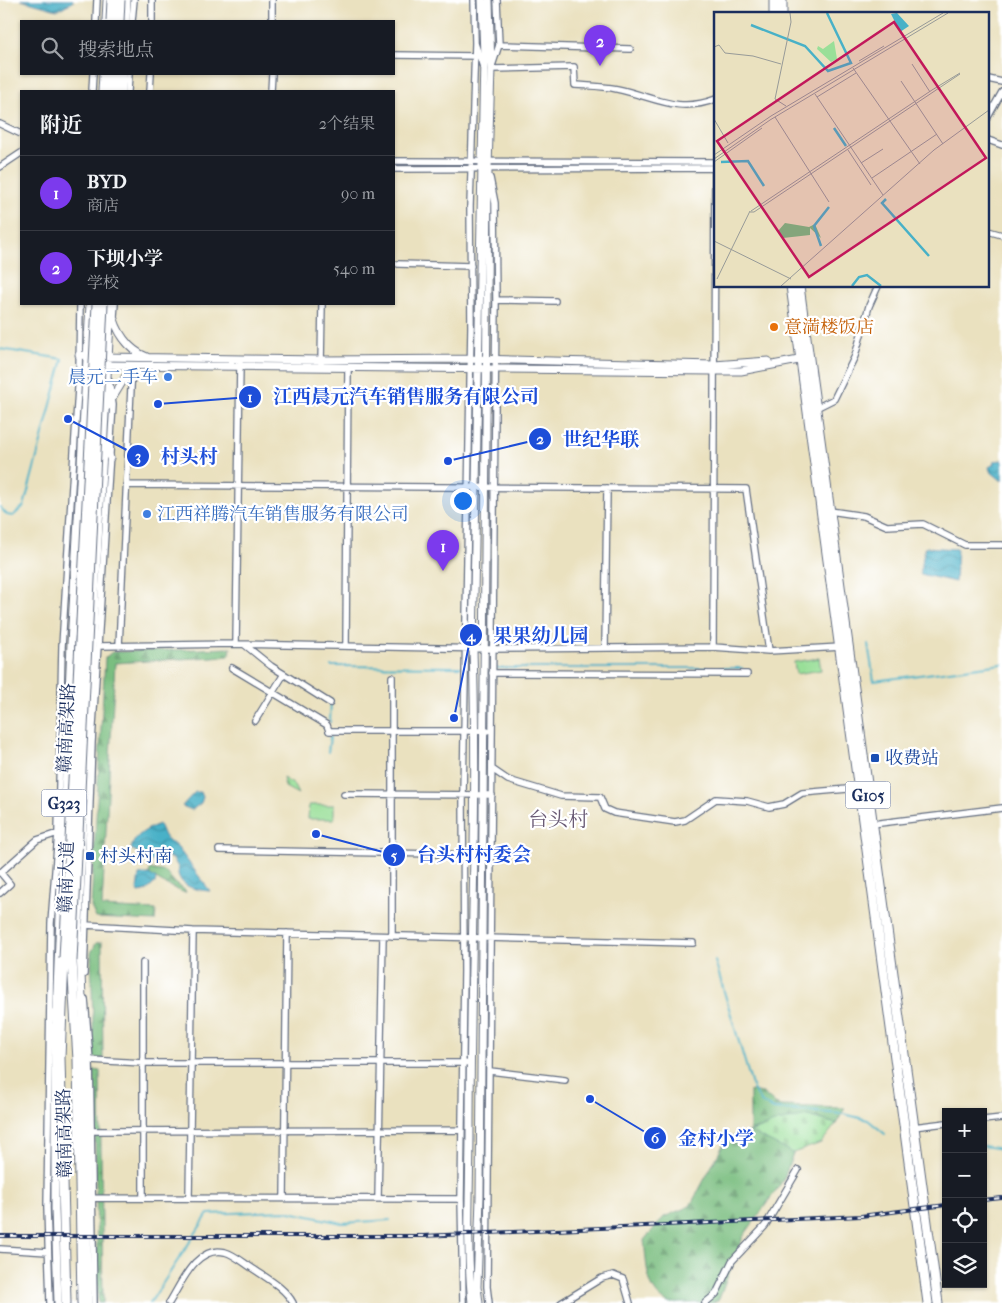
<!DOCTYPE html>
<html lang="zh">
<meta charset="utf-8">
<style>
:root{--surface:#171b24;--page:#242831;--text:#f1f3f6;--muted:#9ea1a6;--line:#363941;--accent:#7c3aed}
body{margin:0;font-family:"IM FELL French Canon","Noto Serif SC",serif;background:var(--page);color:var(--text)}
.controls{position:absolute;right:15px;bottom:15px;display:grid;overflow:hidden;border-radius:0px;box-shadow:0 1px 4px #0004}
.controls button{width:45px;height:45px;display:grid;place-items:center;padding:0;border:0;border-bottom:1px solid var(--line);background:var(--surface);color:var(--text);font:25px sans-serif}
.you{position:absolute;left:462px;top:500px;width:18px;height:18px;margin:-12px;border:4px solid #fff;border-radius:50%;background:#1a73e8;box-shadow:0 0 0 8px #1a73e833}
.badge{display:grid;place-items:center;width:32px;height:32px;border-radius:50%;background:var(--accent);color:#fff;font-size:16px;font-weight:700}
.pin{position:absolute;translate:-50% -41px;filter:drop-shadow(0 1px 2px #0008)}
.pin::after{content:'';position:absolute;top:26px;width:18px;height:15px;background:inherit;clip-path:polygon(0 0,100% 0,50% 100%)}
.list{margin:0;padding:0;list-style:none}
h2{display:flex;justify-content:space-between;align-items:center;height:65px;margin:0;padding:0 20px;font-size:21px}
h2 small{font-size:16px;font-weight:400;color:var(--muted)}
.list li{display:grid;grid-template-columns:32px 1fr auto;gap:15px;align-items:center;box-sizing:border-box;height:75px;padding:0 20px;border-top:1px solid var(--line)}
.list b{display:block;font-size:19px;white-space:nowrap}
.list p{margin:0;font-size:16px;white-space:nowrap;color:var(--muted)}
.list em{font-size:16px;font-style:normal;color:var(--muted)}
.icon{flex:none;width:28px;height:28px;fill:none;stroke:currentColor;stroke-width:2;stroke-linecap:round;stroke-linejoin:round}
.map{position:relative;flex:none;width:1002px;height:1303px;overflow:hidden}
.search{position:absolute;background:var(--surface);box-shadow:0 1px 4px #0004;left:20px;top:20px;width:375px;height:55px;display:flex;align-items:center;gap:12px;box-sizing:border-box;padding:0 18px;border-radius:0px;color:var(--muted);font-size:19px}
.panel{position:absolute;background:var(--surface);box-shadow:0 1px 4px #0004;left:20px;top:90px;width:375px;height:215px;border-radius:0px}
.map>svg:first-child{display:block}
.forest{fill:url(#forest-firs);stroke:#4a766f}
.cemetery{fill:url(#cemetery-stones);stroke:#5a877b}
.pitch{fill:#99df98;stroke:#5a877b}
.water{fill:url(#water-waves);stroke:#327092}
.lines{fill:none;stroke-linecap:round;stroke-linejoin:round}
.stream{stroke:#48b1c7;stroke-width:2}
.minor-casing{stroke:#636d80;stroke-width:8}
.major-casing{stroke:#636d80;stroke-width:9}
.highway-casing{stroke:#636d80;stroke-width:11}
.minor{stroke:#fff;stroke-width:5.5}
.major{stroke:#fff;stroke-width:7}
.highway{stroke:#fff;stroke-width:9}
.rail-casing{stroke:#1b2f5e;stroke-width:4}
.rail{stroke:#fff;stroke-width:2;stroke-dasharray:5.5;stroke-linecap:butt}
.highway-bridge-casing{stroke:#636d80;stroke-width:11;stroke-linecap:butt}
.highway-bridge{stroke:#fff;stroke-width:9}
.food-dot{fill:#e8710a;stroke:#fff;stroke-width:2}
.shop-dot{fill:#3f7fe0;stroke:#fff;stroke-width:2}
.transit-dot{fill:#1a4fb4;stroke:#fff;stroke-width:2}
.labels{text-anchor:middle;stroke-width:4.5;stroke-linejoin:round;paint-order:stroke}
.shield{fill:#fff;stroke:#5f6d8e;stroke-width:1}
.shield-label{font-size:16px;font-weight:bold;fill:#1b2f5e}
.food-label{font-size:18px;fill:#c56008;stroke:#fff;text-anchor:start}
.shop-label{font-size:18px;fill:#366cbe;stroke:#fff;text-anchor:end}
.street-label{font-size:18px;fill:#1b2f5e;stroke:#fff}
.transit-label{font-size:18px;fill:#164399;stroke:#fff;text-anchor:start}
.quarter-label{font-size:20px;fill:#6a5b75;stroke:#fff}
.inset-river{fill:none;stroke:#48b1c7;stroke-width:2.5}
.inset-road{fill:none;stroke:#979a98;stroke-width:1}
.view{fill:#c2185b;fill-opacity:0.15;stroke:#c2185b;stroke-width:2.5}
.inset-edge{fill:none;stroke:#1b2f5e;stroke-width:2.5}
.leader{fill:none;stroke:#1d4ed8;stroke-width:2}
.callout-dot{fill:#1d4ed8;stroke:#fff;stroke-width:2}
.mark-label{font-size:15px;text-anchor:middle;font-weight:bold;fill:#fff}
.callout-label{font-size:19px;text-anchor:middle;font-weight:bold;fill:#1d4ed8;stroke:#fff;stroke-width:4.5;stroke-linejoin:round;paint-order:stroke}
</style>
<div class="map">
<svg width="1002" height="1303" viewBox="0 0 1002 1303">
<defs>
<pattern id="forest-firs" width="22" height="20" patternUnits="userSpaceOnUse" patternTransform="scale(1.25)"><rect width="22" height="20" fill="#7abe80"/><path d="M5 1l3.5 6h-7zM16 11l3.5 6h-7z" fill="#639b6c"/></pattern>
<pattern id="cemetery-stones" width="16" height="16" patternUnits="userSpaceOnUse" patternTransform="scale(1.25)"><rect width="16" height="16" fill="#99df98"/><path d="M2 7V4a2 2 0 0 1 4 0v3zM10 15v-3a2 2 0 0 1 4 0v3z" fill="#83c085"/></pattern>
<pattern id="water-waves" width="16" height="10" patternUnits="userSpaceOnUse" patternTransform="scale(1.25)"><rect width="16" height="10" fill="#48b1c7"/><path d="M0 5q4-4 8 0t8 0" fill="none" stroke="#3b90a5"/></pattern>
</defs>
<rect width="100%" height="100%" fill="#fff"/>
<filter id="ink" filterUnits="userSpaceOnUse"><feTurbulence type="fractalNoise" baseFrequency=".02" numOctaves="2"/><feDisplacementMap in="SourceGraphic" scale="10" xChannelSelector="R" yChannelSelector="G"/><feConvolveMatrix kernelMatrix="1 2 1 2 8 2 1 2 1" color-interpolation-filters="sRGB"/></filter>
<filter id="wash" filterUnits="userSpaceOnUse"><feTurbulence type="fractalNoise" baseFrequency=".0096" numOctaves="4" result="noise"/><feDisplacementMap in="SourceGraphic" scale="20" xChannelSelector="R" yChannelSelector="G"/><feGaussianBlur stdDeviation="1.12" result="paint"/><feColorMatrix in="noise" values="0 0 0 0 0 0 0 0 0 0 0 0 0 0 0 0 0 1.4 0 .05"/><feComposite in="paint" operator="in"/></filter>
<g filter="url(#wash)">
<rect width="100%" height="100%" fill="#eae1bf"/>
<path class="forest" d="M231 648 229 656 115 663 102 907 156 910 155 921 96 918 91 907 105 658 112 652Z
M150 869 166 872 175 883 186 891 185 893C173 888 159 882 149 874Z
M102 942 103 1059 94 1058 91 953 96 943Z
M94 1070 100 1071 103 1303H98Z
M750 1091 763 1093 775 1104 781 1106 845 1108 836 1124 808 1116 752 1130 793 1153 784 1179 743 1237 719 1299 712 1303H668C645 1291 647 1263 644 1240L664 1217 690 1206 727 1138 750 1132Z"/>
<path class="cemetery" d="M283 778 293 784 298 794 285 787Z
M808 1116 836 1124 821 1143 793 1153 750 1132 777 1122Z"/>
<path class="pitch" d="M819 658 821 670 796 674 794 662Z
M309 805H334V819H308Z"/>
<path class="water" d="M21 0H73V2L57 10Z
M1002 460V481L990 471 989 467 994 464 993 461Z
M925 547 957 549 955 582 920 574Z
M195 792H201L203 797 201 803 192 810 182 806Z
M159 824 164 836 178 848 210 891C194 890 176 886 178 867L173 859 164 855 150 862 145 856 131 849C134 835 147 829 159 824Z
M149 874 156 879 155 883 145 892 139 893 137 889 139 875Z"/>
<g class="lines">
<path class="stream" d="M0 349 63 359 24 506 13 516 7 515 0 507
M868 644 874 681 1002 664
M331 666 461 667
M497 668H742
M330 722 331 700
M328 752 330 737
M715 961 753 1089 762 1103 774 1109 844 1114 868 1120 885 1134
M983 1146 1002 1149
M150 1303 208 1214 285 1211 342 1223 390 1220"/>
</g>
</g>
<g filter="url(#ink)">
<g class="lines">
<defs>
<path id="minor" d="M474 0 475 43 483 67
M497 0 499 45 491 69 574 67 575 85C589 86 603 86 617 89 655 97 677 114 716 99
M96 21 97 0
M132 21 134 0
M152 21V0
M272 21V0
M499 45 630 49
M394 55 477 56
M988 79 1002 82
M92 91 93 74
M128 91 129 74
M150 91 151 74
M271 91 272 74
M988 117 1002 92
M0 124 21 134
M988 140 1002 145
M394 161 716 162
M0 167 21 153
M394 169 716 168
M988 231 1002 235
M398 264 471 266
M496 300 555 301
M114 316 115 304
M321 364 322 304
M816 408 834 399 855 356 869 306 878 286
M126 485 746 489 769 651
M830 511 864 516 887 526 923 524 965 545H1002
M236 644 240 363
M245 645 271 666 330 703
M99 646 236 644 491 649 713 647 769 651 841 647
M119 646 132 366
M346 646 348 367
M713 647 715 168
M605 648 607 488
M232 668 327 725 329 731H487
M492 673 747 674
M255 721 284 674
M492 769 508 780 561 796 600 797 605 809 614 813 675 822 685 820 716 799 747 801 769 807 784 804 802 793 859 788
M344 794 492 795
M872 824 1002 808
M219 850 491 855
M0 873 37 840 58 833
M0 893 10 884 0 872
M85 925 193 931 693 943
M392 936V677
M143 963V1198
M84 974 92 742 113 405 109 380
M85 999 90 1060 94 1303
M90 1060 143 1063H465
M490 1071 565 1080
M983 1120 1002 1118
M913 1127 946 1123
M91 1131 462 1130
M92 1198 461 1199
M189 1198 193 931
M284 1198 287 933
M378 1199 383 936
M0 1249 48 1252
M50 1303 47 1208 51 923 58 833 62 646 79 372 80 304
M169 1303C181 1284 196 1245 225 1252 236 1255 246 1265 255 1270 268 1279 285 1288 293 1303
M463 1303 461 1199 464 971 463 795 471 326 470 206 475 43
M489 1303 487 1287 496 300 495 203 490 178
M561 1303 602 1278 613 1275 623 1279 630 1303
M705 1303 716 1294 732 1261 765 1226 798 1170"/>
<path id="major" d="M106 21 107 0
M126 21 127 0
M102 91 103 74
M122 91 123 74
M112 312C116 331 128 350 147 357
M79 355 91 356
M104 357 321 360 477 359 714 365 768 361
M103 365 714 371H741L804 359
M107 407 132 366
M104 442 110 458
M84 798 111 304
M83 819 79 925 85 1072 88 1303
M56 1015 71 644 90 304
M55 1026V1209L58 1303
M472 1303C466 1246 470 1187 470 1129 470 969 478 809 473 649L484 56 482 0
M479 1303 477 1287 480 1197 488 168 491 69 489 0"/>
<path id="highway" d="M774 0V14
M782 0V14
M107 91 108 74
M115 91 116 74
M791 286 928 1303
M799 286 938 1303
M64 959 60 1058 66 1303
M72 961 78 1060 82 1303
M56 1012 57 1029"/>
</defs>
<use href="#minor" class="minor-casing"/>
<use href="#major" class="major-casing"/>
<use href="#highway" class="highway-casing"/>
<use href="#minor" class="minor"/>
<use href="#major" class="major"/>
<use href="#highway" class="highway"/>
<defs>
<path id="rail" d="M983 1200 1002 1198
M0 1236H423L861 1216 946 1205"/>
</defs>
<use href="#rail" class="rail-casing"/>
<use href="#rail" class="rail"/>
<defs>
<path id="highway-bridge" d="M111 21 112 0
M119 21 120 0
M64 959 97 304
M72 961 103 304"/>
</defs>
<use href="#highway-bridge" class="highway-bridge-casing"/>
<use href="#highway-bridge" class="highway-bridge"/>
</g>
</g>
<circle class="food-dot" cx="774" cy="327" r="5"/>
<g class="shop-dot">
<circle cx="168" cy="377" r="5"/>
<circle cx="147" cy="514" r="5"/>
</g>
<g class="transit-dot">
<rect x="870" y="753" width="10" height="10" rx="2.5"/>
<rect x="85" y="851" width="10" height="10" rx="2.5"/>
</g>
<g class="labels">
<g class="shield">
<rect x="845.5" y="781.5" width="45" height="27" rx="4"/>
<rect x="41.5" y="789.5" width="45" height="27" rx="4"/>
</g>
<g class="shield-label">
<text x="868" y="801">G105</text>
<text x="64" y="809">G323</text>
</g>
<g class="food-label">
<text x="784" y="333">意満楼饭店</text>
</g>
<g class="shop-label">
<text x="158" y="383">晨元二手车</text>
<text x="157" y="520" text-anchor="start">江西祥腾汽车销售服务有限公司</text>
</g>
<g class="street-label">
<text transform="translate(66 728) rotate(-87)" y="6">赣南高架路</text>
<text transform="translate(66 877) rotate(-88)" y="6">赣南大道</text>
<text transform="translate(64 1133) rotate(-91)" y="6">赣南高架路</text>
</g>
<g class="transit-label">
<text x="885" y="764">收费站</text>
<text x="100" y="862">村头村南</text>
</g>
<g class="quarter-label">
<text x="558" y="826">台头村</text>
</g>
</g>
<g transform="translate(714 12)">
<rect width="275" height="275" fill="#eae1bf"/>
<path d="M71 211 95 215 101 212 107 226 96 216V223L69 226 64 219Z" fill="#7abe80"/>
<path d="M120 29 123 47 117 50 103 37 104 34 109 37Z" fill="#99df98"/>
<path d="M183 1 195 14 186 20 177 2Z" fill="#48b1c7"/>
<path class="inset-river" d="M37 13 91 34 114 59 137 51 113 1M120 116 132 134M7 150 34 149 50 174M172 187 168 191 215 244M107 234 100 214 115 195M138 274 145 265 153 263 167 274"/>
<path class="inset-road" d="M0 35 5 33 11 41 39 44 67 52M145 49 170 34M198 52 216 80M139 56 206 152M187 69 229 132M218 78 246 61M101 82 169 183M103 85 142 61M72 94 61 87 77 10 76 1M61 105 115 190M0 107 14 131M134 138 157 173M0 143 57 104 229 1M0 147 56 108 234 1M0 150 48 116M147 151 169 137M158 166 223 122M37 199 218 78M36 200H40L246 62M0 229 77 267M3 267 36 199M67 274 220 138 275 98"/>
<path class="view" d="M180 10 272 146 95 265 3 129Z"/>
<rect width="275" height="275" class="inset-edge"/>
</g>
<path class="leader" d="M158 404L250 397M448 461L540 439M68 419L138 456M454 718L471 635M316 834L394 855M590 1099L655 1138"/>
<g class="callout-dot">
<circle cx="158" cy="404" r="5"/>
<circle cx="448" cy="461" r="5"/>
<circle cx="68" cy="419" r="5"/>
<circle cx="454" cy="718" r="5"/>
<circle cx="316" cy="834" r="5"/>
<circle cx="590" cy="1099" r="5"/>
<circle cx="250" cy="397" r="12"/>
<circle cx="540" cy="439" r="12"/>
<circle cx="138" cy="456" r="12"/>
<circle cx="471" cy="635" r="12"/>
<circle cx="394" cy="855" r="12"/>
<circle cx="655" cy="1138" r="12"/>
</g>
<g class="mark-label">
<text x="250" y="402">1</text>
<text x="540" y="444">2</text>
<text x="138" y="461">3</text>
<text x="471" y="641">4</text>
<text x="394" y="860">5</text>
<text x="655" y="1143">6</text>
</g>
<g class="callout-label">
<text x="406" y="403">江西晨元汽车销售服务有限公司</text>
<text x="601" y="446">世纪华联</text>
<text x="189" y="463">村头村</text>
<text x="541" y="642">果果幼儿园</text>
<text x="474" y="861">台头村村委会</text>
<text x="716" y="1145">金村小学</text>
</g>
</svg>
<div class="controls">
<button>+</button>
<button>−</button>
<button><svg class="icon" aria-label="locate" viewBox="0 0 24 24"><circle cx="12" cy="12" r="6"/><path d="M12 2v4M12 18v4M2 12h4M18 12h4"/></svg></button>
<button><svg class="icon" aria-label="layers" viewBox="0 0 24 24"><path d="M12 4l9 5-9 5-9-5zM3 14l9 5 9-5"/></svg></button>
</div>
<div class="you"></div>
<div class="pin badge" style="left:443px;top:571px">1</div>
<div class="pin badge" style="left:600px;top:66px">2</div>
<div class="search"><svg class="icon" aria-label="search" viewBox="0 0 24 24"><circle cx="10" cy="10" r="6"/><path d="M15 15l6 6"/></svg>搜索地点</div>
<section class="panel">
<h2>附近<small>2个结果</small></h2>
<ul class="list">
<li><span class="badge">1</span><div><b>BYD</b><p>商店</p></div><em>90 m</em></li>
<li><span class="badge">2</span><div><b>下坝小学</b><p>学校</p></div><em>540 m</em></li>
</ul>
</section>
</div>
